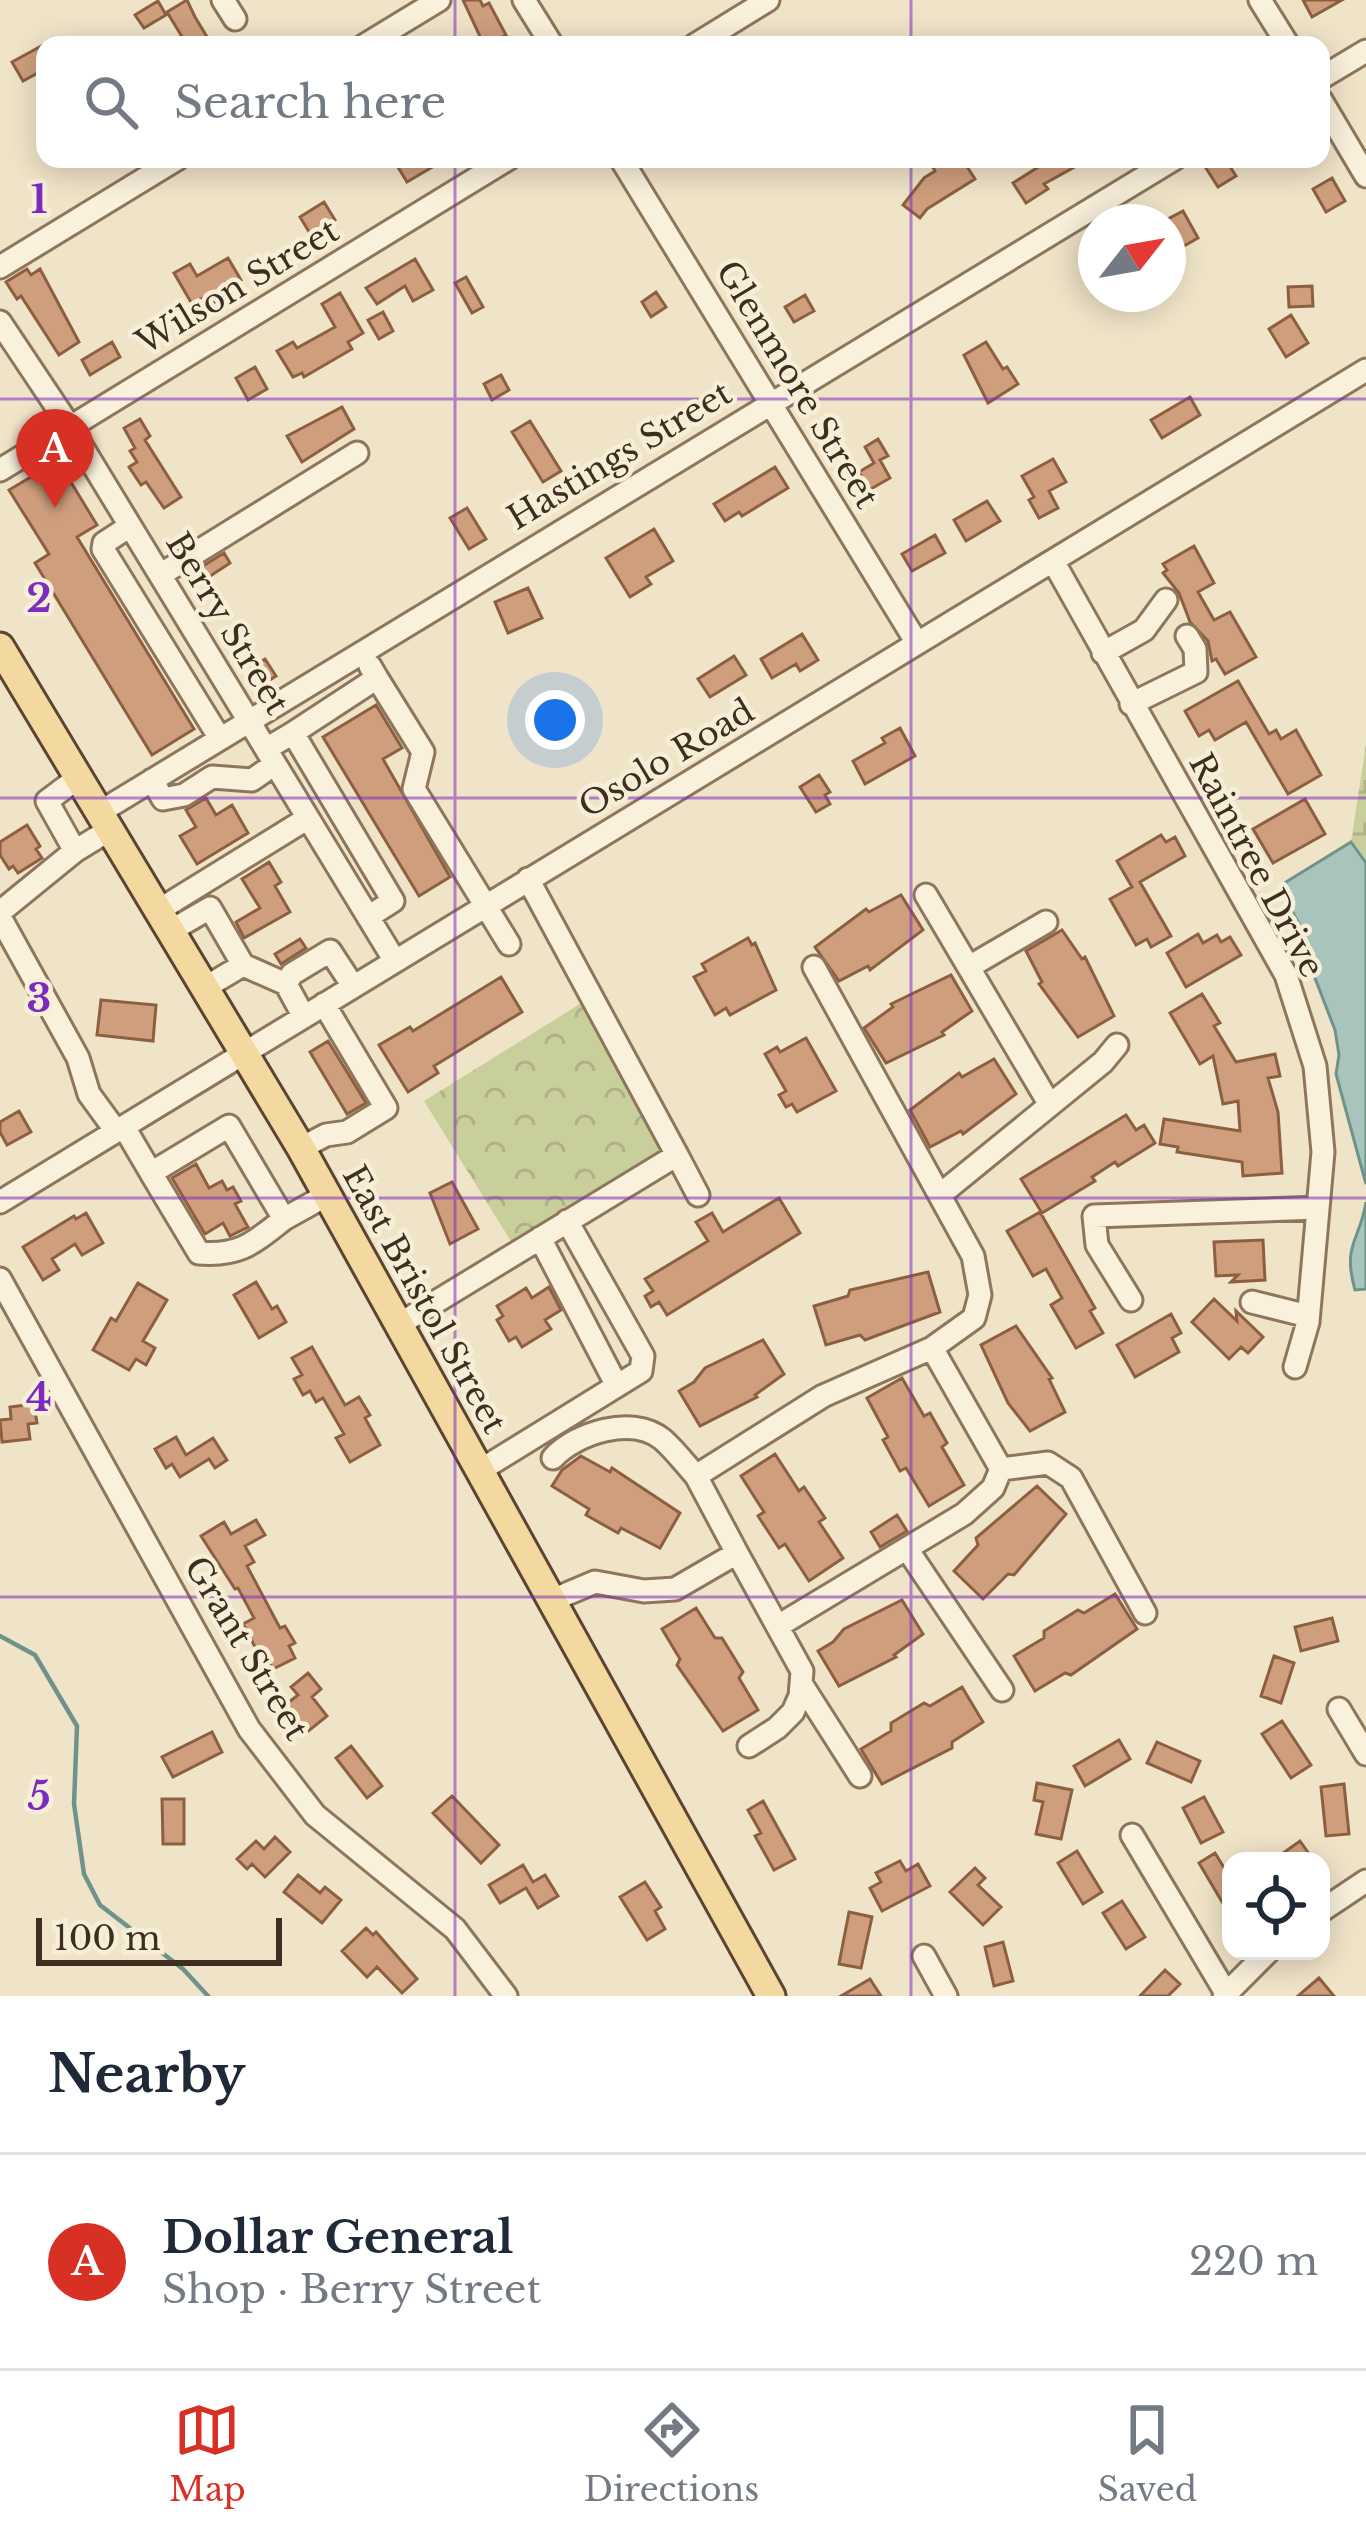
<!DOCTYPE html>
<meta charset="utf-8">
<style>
:root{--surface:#fff;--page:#f2f2f3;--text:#1f2937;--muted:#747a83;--line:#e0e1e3;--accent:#d93025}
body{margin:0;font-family:"Libre Baskerville",serif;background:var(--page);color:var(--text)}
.controls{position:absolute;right:36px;bottom:36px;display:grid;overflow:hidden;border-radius:24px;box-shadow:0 6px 30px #0003}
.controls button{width:108px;height:108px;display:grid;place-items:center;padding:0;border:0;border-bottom:3px solid var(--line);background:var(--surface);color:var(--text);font:60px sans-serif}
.compass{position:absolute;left:1078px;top:204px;width:108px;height:108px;border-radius:50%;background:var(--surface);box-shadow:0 6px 30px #0003;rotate:59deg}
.scale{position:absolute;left:36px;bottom:30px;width:246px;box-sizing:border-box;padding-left:12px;border:6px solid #3d2e20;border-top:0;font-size:33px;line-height:42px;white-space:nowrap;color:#3d2e20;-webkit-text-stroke:9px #f7eed8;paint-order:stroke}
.you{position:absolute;left:555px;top:720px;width:42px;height:42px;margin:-30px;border:9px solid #fff;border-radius:50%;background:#1a73e8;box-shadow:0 0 0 18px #1a73e833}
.badge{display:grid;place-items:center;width:78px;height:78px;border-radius:50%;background:var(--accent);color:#fff;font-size:39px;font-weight:700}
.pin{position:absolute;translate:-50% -99px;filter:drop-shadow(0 3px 6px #0008)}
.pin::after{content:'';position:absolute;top:63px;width:42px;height:36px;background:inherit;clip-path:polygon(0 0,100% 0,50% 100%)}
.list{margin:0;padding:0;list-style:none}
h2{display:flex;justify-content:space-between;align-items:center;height:156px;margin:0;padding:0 48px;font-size:51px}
h2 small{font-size:39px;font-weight:400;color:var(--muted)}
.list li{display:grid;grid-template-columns:78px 1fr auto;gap:36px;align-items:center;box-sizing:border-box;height:216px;padding:0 48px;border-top:3px solid var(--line)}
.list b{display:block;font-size:45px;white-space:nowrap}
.list p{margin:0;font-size:39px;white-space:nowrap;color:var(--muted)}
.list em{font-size:39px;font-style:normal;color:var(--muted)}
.icon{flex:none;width:66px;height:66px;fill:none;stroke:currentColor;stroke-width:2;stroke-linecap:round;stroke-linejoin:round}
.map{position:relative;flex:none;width:1366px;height:1996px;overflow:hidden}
.search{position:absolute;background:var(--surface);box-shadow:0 6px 30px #0003;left:36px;right:36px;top:36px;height:132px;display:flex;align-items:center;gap:30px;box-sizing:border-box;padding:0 42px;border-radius:24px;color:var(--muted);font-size:45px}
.sheet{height:372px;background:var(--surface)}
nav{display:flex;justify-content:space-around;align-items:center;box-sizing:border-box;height:168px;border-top:3px solid var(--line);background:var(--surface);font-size:33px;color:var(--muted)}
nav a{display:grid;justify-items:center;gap:6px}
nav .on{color:var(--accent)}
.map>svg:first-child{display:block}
.forest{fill:url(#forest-crowns)}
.wetland{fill:url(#wetland-marsh)}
.water{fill:#a9c4bc;stroke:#6f938a;stroke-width:3}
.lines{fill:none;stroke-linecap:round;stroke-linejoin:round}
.stream{stroke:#6f938a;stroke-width:4.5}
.building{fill:#cf9f7d;stroke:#8d5f41;stroke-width:3}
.minor-casing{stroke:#8d765c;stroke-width:27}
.major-casing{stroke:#5b4430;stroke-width:33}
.minor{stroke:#faf1dc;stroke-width:21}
.major{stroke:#f3d9a0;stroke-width:27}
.grid{fill:none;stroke:#7b2cbf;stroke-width:3;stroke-opacity:0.55}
.labels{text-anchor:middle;stroke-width:9;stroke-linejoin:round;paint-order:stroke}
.street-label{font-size:33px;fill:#3d2e20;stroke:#f7eed8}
.grid-label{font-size:39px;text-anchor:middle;font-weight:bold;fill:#7b2cbf;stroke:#f7eed8;stroke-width:9;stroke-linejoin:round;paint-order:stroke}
</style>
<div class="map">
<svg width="1366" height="1996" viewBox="0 0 1366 1996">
<defs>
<pattern id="forest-crowns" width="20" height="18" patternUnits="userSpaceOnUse" patternTransform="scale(3)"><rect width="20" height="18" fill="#c9cf9b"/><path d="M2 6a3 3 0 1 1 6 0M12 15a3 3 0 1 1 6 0" fill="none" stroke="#aeb285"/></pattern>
<pattern id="wetland-marsh" width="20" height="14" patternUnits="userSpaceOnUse" patternTransform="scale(3)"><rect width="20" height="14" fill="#c9cf9b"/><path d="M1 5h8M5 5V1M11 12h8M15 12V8" fill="none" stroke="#aeb285"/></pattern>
</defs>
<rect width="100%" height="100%" fill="#f0e4c8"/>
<path class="forest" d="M583 1002 665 1152 512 1243 424 1101Z"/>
<path class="wetland" d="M1366 744V863L1351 842Z"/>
<path class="water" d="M1351 842 1366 863V1184L1336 1074 1339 1055 1335 1030 1303 947V931L1287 902 1286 882Z
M1366 1202V1289L1355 1290C1342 1244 1360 1241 1366 1202Z"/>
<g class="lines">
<path class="stream" d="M0 1636 35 1655 77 1726 74 1804 84 1874 100 1905 183 1969 208 1996"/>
</g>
<path class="building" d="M187 0 195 17 212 45H187L167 12Z
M463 0H480L483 6 489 3 506 35 484 45Z
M1303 0H1342L1312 17Z
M158 1 166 15 144 28 135 15Z
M45 44V69L23 81 12 62Z
M393 159H446L407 182Z
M938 159H962L975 179 927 209 920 218 903 205 924 178 935 171 931 164Z
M1051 159H1089L1044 184 1048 189 1026 203 1013 183Z
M1214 159H1225L1236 176 1218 187 1204 165Z
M1332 178 1345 201 1326 212 1313 189Z
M324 202 335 220 311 235 300 217Z
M1183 211 1198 238 1177 250 1168 234V219Z
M228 258 241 280 228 287 231 292 215 302 210 294 192 304 174 273 190 264 197 276Z
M415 259 433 290 413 301 405 286 377 304 366 288Z
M27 269 31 275 40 269 79 342 59 355 21 296 17 299 6 282Z
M466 277 483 307 472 313 455 283Z
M1312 286 1313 306 1289 307 1288 287Z
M656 292 666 307 651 317 642 302Z
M340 293 363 333 348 342 352 349 304 377 302 373 293 377 277 351 293 342 297 348 335 327 322 304Z
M805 295 814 311 794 322 785 307Z
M383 312 393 331 379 339 368 320Z
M1291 315 1308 343 1286 357 1269 329Z
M112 342 120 357 90 375 82 360Z
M986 342 1003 369 1007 367 1018 384 988 403 964 355Z
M255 367 267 389 248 400 236 378Z
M501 375 509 390 492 400 484 384Z
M1190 397 1200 415 1162 438 1151 420Z
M342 407 354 429 302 462 287 436Z
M140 419 150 436 145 440 181 497 164 508 146 482 141 485 129 467 137 462 130 451 135 448 124 428Z
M530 421 561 471 543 482 512 432Z
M878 439 888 456 880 460 890 478 869 490 859 472 874 463 865 447Z
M1053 459 1066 482 1049 491 1058 508 1039 518 1029 500 1034 497 1022 476Z
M58 461 97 525 77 537 194 729 152 755 35 563 49 554 9 490Z
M775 467 788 488 742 516 739 512 725 521 714 504Z
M987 501 1000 521 966 541 954 520Z
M467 508 486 539 469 549 450 518Z
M654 529 673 561 646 577 651 584 630 597 606 558Z
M935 535 945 553 912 571 902 554Z
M1194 546 1214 583 1198 592 1214 620 1230 612 1256 657 1225 674 1216 659 1212 661 1208 641 1190 622 1179 593 1163 573 1167 570 1163 564Z
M224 553 230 563 192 588 185 577Z
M528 588 542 618 508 633 495 602Z
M802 634 818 660 800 671 796 664 772 678 761 659Z
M734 656 746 675 710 697 698 679Z
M265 659 276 676 262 685 251 668Z
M1238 681 1269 734 1276 730 1281 739 1296 730 1321 775 1288 794 1246 722 1215 740 1209 730 1199 736 1185 711Z
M376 705 402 748 383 759 450 877 419 896 323 737Z
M900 728 915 756 865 784 853 761 885 743 882 738Z
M819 775 830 792 825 795 830 804 816 812 800 787Z
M206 798 216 815 232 805 248 833 197 864 180 836 196 827 186 810Z
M1305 799 1325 834 1273 863 1253 829Z
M27 825 40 846 36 849 42 858 18 873 13 866 9 869 0 855V842Z
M1161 835 1166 842 1175 837 1185 856 1140 882 1171 936 1151 947 1147 939 1136 945 1110 899 1132 887 1117 861Z
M269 862 281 882 275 886 290 912 244 938 236 922 260 908 242 879Z
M901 895 923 930 870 970 868 966 839 981 815 947 866 909 869 912Z
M1062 930 1082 959 1085 957 1114 1016 1078 1037 1039 984 1042 982 1026 951Z
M1198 934 1203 943 1217 935 1221 942 1230 937 1241 955 1186 987 1167 953Z
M748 938 752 945 755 943 776 990 730 1015 726 1008 715 1015 694 977 706 971 702 964Z
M300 939 306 948 281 964 275 954Z
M951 975 972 1011 942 1032 944 1035 886 1063 864 1028 893 1007 891 1004Z
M501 977 522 1012 434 1066 438 1073 408 1092 379 1045 410 1027 413 1031Z
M1202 994 1220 1023 1214 1026 1236 1062 1275 1054 1280 1076 1268 1078 1278 1112 1282 1173 1243 1176 1242 1162 1177 1152 1178 1147 1160 1144 1164 1119 1240 1131 1238 1101 1223 1104 1213 1056 1200 1064 1170 1013Z
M101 1000 156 1005 153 1041 97 1035Z
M806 1038 836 1091 797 1112 792 1104 786 1107 779 1095 786 1091 765 1054 777 1047 780 1052Z
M328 1041 366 1103 347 1114 310 1052Z
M994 1059 1016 1094 963 1134 961 1131 930 1147 910 1110 959 1073 962 1077Z
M19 1111 31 1132 7 1145 0 1132V1122Z
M1126 1115 1136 1130 1144 1125 1155 1143 1118 1166 1115 1162 1092 1177 1095 1181 1042 1213 1021 1179Z
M196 1164 209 1188 222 1181 227 1190 233 1187 241 1201 235 1204 248 1227 230 1236 223 1223 205 1234 172 1178Z
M452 1182 478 1229 450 1244 430 1193Z
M779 1198 800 1233 667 1315 659 1302 651 1307 645 1296 653 1291 645 1279 708 1241 696 1222 712 1213 723 1232Z
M1040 1212 1095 1308 1090 1311 1103 1333 1076 1348 1051 1305 1062 1298 1046 1269 1033 1276 1007 1231Z
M86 1213 103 1243 82 1255 75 1244 52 1259 59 1270 43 1280 23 1247 74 1216 76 1219Z
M1263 1240 1265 1280 1231 1282 1238 1275 1216 1276 1214 1242Z
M928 1272 940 1312 865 1340 860 1335 826 1345 814 1306 848 1296 850 1290Z
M256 1282 272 1309 277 1306 286 1322 259 1338 234 1295Z
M138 1283 167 1300 143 1341 155 1348 146 1365 136 1359 129 1370 93 1350 111 1318 116 1321Z
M549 1287 561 1310 545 1320 551 1329 522 1347 516 1337 509 1341 497 1320 503 1316 497 1306 526 1288 532 1298Z
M1214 1299 1237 1321 1236 1311 1263 1337 1248 1353 1241 1347 1229 1359 1192 1322Z
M1171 1314 1181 1333 1172 1338 1179 1352 1135 1377 1117 1345Z
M1016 1326 1052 1378 1049 1379 1065 1412 1030 1431 1008 1403 981 1345Z
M763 1340 784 1374 755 1395 757 1397 700 1426 679 1391 694 1382 705 1368Z
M312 1347 345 1405 359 1397 370 1415 365 1418 380 1445 350 1462 336 1438 344 1434 323 1398 316 1402 310 1391 303 1395 294 1379 302 1375 292 1358Z
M902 1378 924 1416 930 1413 947 1443 942 1447 964 1485 929 1506 906 1468 900 1471 883 1440 888 1437 867 1398Z
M34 1404 37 1423 28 1424 30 1439 2 1442 0 1420 11 1419 10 1407Z
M176 1437 186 1455 213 1438 227 1460 215 1468 209 1459 180 1477 172 1464 166 1468 155 1449Z
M775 1454 799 1491 804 1487 825 1518 819 1522 843 1558 809 1581 785 1544 779 1548 758 1516 764 1512 741 1476Z
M581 1456 610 1472 612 1468 680 1513 660 1548 621 1528 618 1533 586 1515 589 1509 552 1486 562 1470Z
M1037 1486 1066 1514 1014 1575 1008 1574 983 1599 954 1571 978 1545 976 1538Z
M897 1515 907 1531 880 1547 871 1532Z
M256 1520 265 1535 245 1546 254 1562 247 1566 280 1628 285 1626 295 1643 289 1646 295 1658 273 1669 268 1660 263 1662 243 1624 254 1618 238 1588 235 1589 201 1536 224 1522 231 1534Z
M1115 1594 1137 1629 1071 1675 1065 1673 1035 1691 1014 1656 1044 1638V1631L1078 1610 1084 1613Z
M902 1600 923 1634 894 1655 896 1657 839 1686 818 1651 833 1642 844 1629Z
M696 1608 715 1638H722L743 1672 739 1678 758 1710 723 1731 677 1665 680 1659 662 1629Z
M1332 1618 1338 1641 1301 1651 1295 1627Z
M1274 1656 1294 1663 1281 1703 1261 1696Z
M308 1673 321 1689 312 1697 327 1716 306 1733 284 1706 298 1695 291 1687Z
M962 1687 983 1722 952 1742V1748L882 1784 861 1749 891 1731V1723L924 1703 930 1706Z
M1282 1721 1311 1765 1291 1778 1262 1734Z
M212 1732 222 1752 173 1777 162 1757Z
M1119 1740 1130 1759 1085 1786 1074 1766Z
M1157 1742 1200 1761 1191 1782 1147 1763Z
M351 1746 382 1786 367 1798 336 1758Z
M1037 1783 1072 1790 1061 1839 1036 1834 1043 1802 1034 1800Z
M1344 1784 1349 1834 1326 1836 1321 1787Z
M452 1796 499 1845 481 1863 433 1813Z
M1204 1797 1223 1832 1201 1843 1183 1808Z
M162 1799H184V1844H163Z
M763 1801 795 1859 774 1870 755 1836 761 1833 748 1810Z
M275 1837 290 1852 265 1877 252 1864 247 1869 237 1859 256 1841 264 1849Z
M1300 1841 1314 1861H1272Z
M1077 1851 1102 1892 1083 1904 1058 1863Z
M1215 1853 1231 1879V1917L1199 1863Z
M900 1861 906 1871 918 1864 930 1886 882 1911 870 1888 881 1882 876 1873Z
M523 1865 533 1882 545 1875 558 1896 538 1908 526 1888 500 1903 489 1885Z
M975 1868 985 1878 978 1885 1001 1907 983 1925 950 1892Z
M298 1875 320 1893 325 1887 341 1900 322 1923 284 1892Z
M645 1882 661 1907 655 1911 665 1929 647 1940 620 1897Z
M1122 1901 1145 1937 1126 1949 1103 1913Z
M849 1912 872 1917 861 1968 839 1964Z
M366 1928 373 1935 376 1932 417 1979 402 1993 377 1967 367 1977 342 1951Z
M1003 1942 1013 1981 994 1986 985 1947Z
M1165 1970 1180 1984 1168 1996H1140Z
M1319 1978 1334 1996H1298Z
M870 1979 881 1996H841Z"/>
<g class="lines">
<defs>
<path id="minor" d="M223 0 235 19
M524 0 552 45
M1260 0 1288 45
M365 45 439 0
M695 45 768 0
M1321 78 1366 51
M1321 100 1366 176
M621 159 917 643
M0 267 177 159
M0 322 70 427 395 961
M0 470 508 159
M130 526 104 543 103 549 219 737
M1053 561 1286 975 1315 1066 1323 1152 1308 1322 1295 1367
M160 575 357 453
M1103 653 1144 630 1166 600
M377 678 423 752 414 789 509 944
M1131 704 1196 672 1195 649 1187 636
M293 733 377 678 370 666
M266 749 293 733 393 901 368 917
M152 780 163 799 184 795 212 777 252 780 275 764
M100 812 1174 159
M75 851 47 801 79 777
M926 895 1050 1105
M159 910 308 818
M0 912 75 851 111 829
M0 917 78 1058 89 1094 116 1131
M172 930 210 908 243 965
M969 967 1046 922
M286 984 292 974 330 951 353 986
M206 987 243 965 286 984 304 1017
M124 1127 151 1173 229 1126 284 1219 327 1195
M301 1148 326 1135 347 1132 386 1108 324 1004
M677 1155 698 1195
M151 1173 199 1253C240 1256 252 1244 284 1219
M941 1194 1103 1062 1117 1045
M0 1202 1366 370
M540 1238 617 1386
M0 1279 249 1729 315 1815 455 1929 506 1996
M1131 1300 1097 1245 1094 1216 1318 1208
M1252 1302 1308 1316
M398 1325 677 1155 528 879
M932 1348 1001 1469 1048 1463 1071 1478 1145 1613
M553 1458C576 1433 632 1415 662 1439 674 1449 685 1464 696 1476
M479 1471 641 1371 643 1356 567 1221
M907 1549 1002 1690
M737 1553 802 1671 800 1696 793 1712 777 1728 749 1746
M550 1601 595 1582 644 1591 675 1589 737 1553 696 1476 823 1396 932 1348 974 1318 980 1295 973 1256 814 967
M778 1626 964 1514 993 1488 1001 1469
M802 1685 860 1776
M1339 1709 1366 1754
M1132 1835 1226 1993
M1321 1911 1366 1881
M924 1956 946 1996
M1224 1996 1269 1951"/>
<path id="major" d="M0 647 301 1148 771 1996"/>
</defs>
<use href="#minor" class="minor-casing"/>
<use href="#major" class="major-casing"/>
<use href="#minor" class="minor"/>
<use href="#major" class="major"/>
</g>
<path class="grid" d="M455 0V45M911 0V45M455 159V1996M911 159V1996M0 399H1366M0 798H1366M0 1198H1366M0 1597H1366"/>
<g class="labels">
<g class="street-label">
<text transform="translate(237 286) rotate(-31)" y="12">Wilson Street</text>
<text transform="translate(798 384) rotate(59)" y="12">Glenmore Street</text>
<text transform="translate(619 455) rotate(-31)" y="12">Hastings Street</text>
<text transform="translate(228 623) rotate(59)" y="12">Berry Street</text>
<text transform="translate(666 758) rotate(-31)" y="12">Osolo Road</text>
<text transform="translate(1257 865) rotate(62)" y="12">Raintree Drive</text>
<text transform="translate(425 1299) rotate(61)" y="12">East Bristol Street</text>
<text transform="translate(247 1648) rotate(59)" y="12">Grant Street</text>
</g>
</g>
<g class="grid-label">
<text x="39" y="213">1</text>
<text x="39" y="612">2</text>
<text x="39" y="1012">3</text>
<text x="39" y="1411">4</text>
<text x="39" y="1810">5</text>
</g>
</svg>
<div class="controls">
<button><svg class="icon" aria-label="locate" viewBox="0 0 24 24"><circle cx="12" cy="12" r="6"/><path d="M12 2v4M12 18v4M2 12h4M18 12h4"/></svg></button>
</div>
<svg class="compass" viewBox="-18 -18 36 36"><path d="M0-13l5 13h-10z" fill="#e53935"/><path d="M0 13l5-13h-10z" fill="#747a83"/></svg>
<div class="scale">100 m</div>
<div class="you"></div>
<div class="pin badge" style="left:55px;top:508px">A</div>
<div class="search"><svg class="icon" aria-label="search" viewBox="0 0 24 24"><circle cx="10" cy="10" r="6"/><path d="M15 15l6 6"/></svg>Search here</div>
</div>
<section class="sheet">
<h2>Nearby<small></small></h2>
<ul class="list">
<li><span class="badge">A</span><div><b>Dollar General</b><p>Shop · Berry Street</p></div><em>220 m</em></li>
</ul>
</section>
<nav>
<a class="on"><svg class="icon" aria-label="map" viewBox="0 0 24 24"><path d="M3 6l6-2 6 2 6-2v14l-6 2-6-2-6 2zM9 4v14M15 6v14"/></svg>Map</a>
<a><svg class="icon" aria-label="directions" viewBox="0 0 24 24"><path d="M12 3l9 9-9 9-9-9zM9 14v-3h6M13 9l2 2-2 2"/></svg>Directions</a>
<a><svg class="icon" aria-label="saved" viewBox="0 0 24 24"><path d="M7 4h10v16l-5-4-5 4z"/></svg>Saved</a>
</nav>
